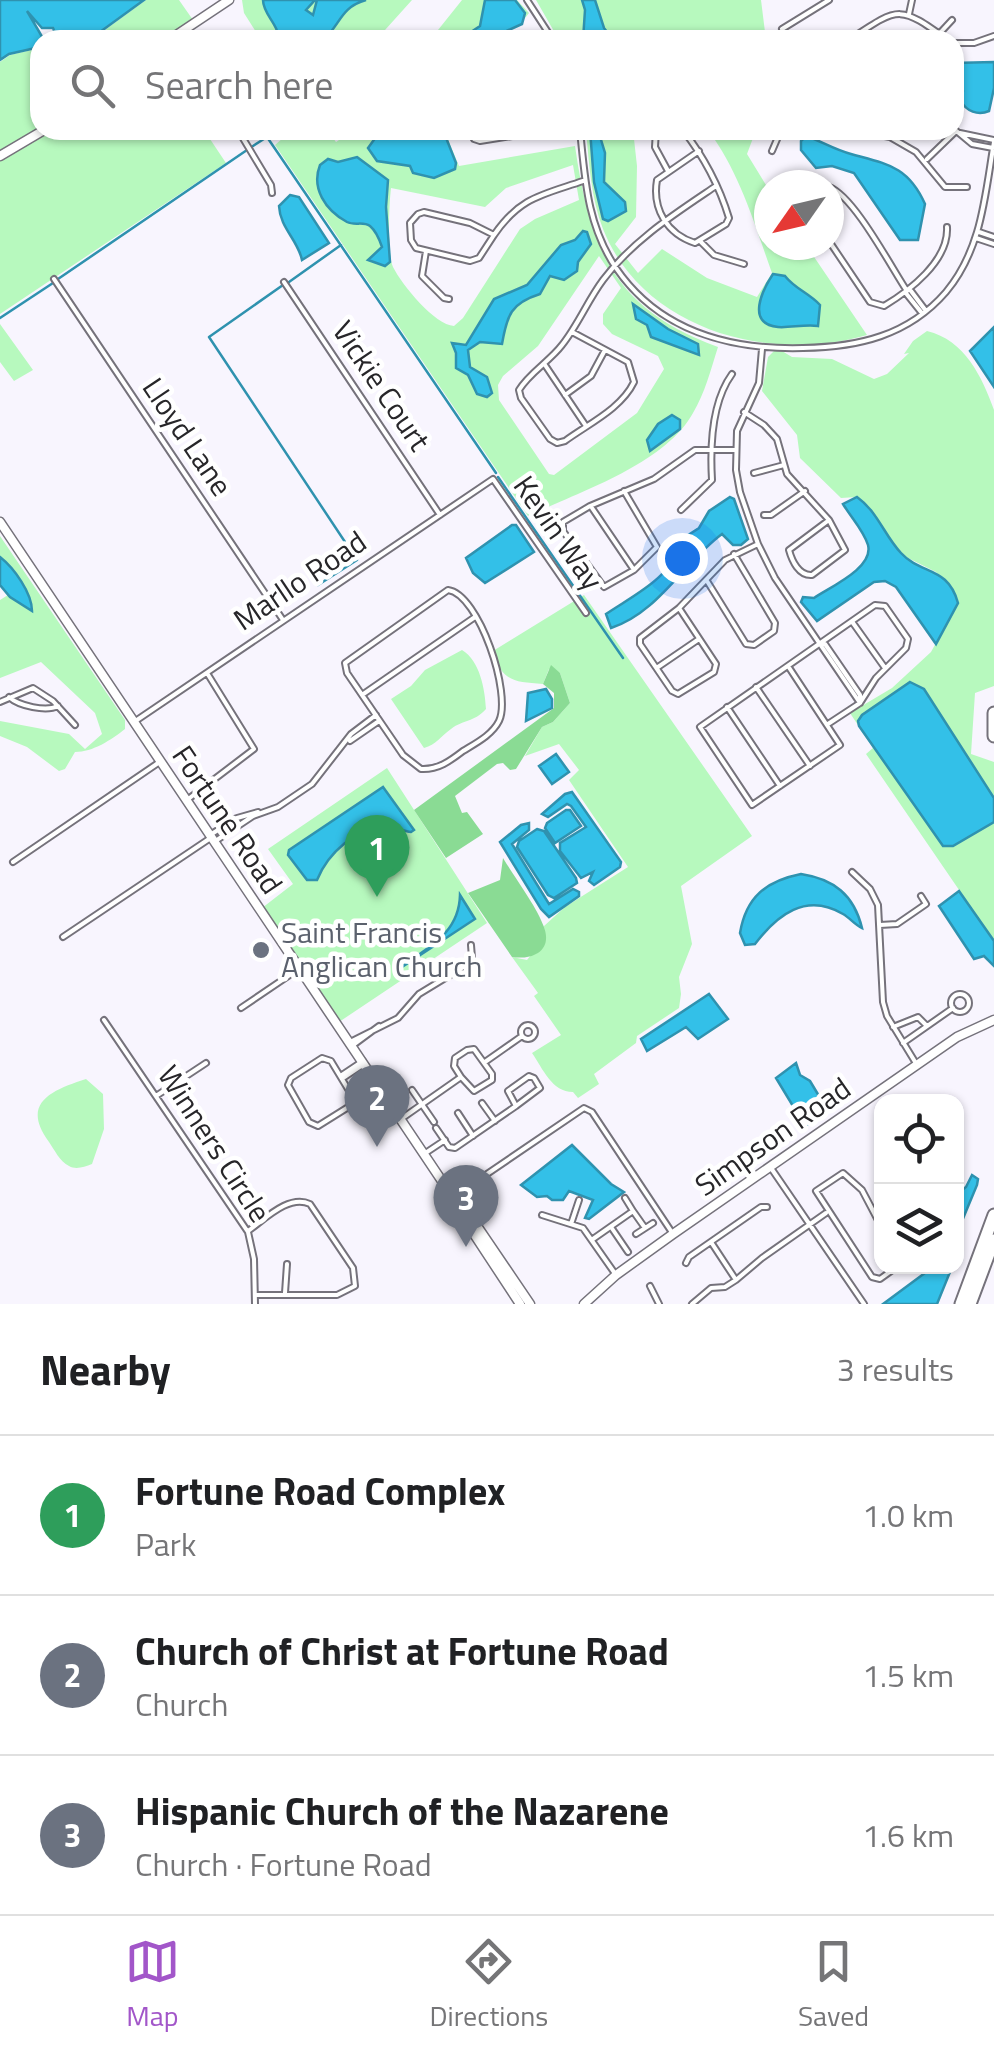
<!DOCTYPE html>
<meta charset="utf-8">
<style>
:root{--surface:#fff;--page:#f2f2f2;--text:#202124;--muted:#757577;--line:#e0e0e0;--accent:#a256c9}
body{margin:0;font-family:"Titillium Web",sans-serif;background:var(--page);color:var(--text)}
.controls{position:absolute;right:30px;bottom:30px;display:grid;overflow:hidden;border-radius:20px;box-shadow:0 2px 8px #0004}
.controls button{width:90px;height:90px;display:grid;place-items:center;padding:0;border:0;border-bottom:2px solid var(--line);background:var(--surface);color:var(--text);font:50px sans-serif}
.compass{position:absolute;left:754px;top:170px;width:90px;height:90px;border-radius:50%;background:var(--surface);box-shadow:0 2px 8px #0004;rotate:236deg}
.you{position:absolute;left:682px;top:558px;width:35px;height:35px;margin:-25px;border:8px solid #fff;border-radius:50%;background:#1a73e8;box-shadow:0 0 0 15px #1a73e833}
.badge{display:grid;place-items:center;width:65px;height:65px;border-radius:50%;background:var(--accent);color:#fff;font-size:32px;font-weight:700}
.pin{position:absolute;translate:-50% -82px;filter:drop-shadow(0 2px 5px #0008)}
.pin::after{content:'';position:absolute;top:52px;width:35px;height:30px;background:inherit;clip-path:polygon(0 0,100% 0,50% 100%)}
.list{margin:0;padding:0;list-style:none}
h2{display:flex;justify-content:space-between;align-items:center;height:130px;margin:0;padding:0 40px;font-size:42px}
h2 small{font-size:32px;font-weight:400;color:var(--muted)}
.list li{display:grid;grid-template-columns:65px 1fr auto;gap:30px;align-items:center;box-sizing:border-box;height:160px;padding:0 40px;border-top:2px solid var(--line)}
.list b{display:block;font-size:38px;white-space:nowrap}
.list p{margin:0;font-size:32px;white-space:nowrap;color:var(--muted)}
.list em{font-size:32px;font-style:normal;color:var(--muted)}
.icon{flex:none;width:55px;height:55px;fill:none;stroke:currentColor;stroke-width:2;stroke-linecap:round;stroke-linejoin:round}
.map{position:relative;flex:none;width:994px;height:1304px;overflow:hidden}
.search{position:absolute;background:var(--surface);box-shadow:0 2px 8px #0004;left:30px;right:30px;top:30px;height:110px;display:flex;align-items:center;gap:25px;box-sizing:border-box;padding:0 35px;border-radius:30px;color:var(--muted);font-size:38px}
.sheet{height:610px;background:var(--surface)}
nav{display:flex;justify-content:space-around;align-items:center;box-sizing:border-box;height:140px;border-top:2px solid var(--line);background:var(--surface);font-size:28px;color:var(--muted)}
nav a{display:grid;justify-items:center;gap:5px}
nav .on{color:var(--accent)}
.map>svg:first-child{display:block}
.green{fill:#b7f9be;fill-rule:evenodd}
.forest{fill:#8adb94}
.water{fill:#33c0e8;stroke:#2f92af;stroke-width:2.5}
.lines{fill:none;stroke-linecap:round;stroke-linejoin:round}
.stream{stroke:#2f92af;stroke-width:2.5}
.street-casing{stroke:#75727b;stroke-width:8}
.secondary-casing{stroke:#75727b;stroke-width:11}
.highway-casing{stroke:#75727b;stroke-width:15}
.street{stroke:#fff;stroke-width:4}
.secondary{stroke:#fff;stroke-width:8}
.highway{stroke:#fff;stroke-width:11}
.worship-dot{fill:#6b7280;stroke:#fff;stroke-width:4}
.labels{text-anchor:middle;stroke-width:9;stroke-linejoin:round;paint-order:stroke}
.street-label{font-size:30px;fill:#272629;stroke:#fff}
.worship-label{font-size:30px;fill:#5b616d;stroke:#fff;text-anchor:start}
</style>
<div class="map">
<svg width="994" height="1304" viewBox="0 0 994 1304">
<rect width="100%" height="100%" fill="#f8f5fe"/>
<path class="green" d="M146 0H179L193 20 165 40H91Z
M242 0H412L376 40H261L244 13Z
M462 0H517L529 13C505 45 466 40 430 40Z
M536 0H761L765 32 755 37 764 40H559Z
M40 48V130L0 154V62L10 55Z
M47 130H204L226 163 0 314V158Z
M292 130H327L336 142 354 130H444L459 166 575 146C590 250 614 309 718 347 711 369 705 393 693 413 665 464 579 492 528 516L275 145ZM573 165 579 200 535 219 520 229 463 318 454 326C435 325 402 285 393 267 387 254 389 204 391 188L485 207 506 188ZM599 256 621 288 603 314V324L612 334 658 356 664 369 637 413 554 475 549 474 499 400 498 385 503 376 538 346Z
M586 130H633L637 166 636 217 615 244 638 273 662 249 707 278 757 297 772 273C754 223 740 173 708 130H756L747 154 769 190V245H806L867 335C770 364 643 330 603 229 591 198 589 163 586 130Z
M0 324 33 370 14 381 0 362Z
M927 331C965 340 982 377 994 410V686L975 693 971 754 994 762V798L924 689 910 682 858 721 943 846 994 822V941L866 754 873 748 850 713 892 688 931 652 958 603 936 572 902 555 857 497 841 498 800 458 797 435 762 391 768 357 777 348 792 357 832 359 874 379 887 374 909 353 904 354 913 341Z
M0 536 125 720V729C111 740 93 752 75 752L65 769 59 771 27 747 0 736V721L69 734 85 749 102 734 95 713 41 662 0 678V600L8 595 0 586Z
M584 595 752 836 681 886 692 944 679 977 681 994 679 1008 637 1036 636 1043 594 1074 599 1084 578 1098 573 1092C552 1092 543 1069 532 1053L561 1035 534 996 538 993 512 957 527 960 545 938 544 926 565 907 628 867 569 780 579 770 559 744 525 756 542 727 553 722 570 703 560 673 549 669 543 684C514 682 502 682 493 651Z
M462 650C480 661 485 689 486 709 473 723 464 719 451 729 441 736 436 745 424 748L391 699 411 686 425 670Z
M387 768 487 923 339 1022 262 908 293 884 268 849Z
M86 1079 103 1094 104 1129 92 1164C84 1167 76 1170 69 1166 60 1162 54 1149 49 1142 20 1103 52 1090 86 1079Z"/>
<path class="forest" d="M551 665 560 673 570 703 553 722 542 727 516 769 510 770 503 763 497 764 455 796 462 813 467 812 483 834 446 858 414 810 554 708V693L543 684Z
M503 858C515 878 537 907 544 927 553 952 531 960 512 957L468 893 500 880Z"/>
<path class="water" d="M0 0H144L89 40H58L53 28H42L27 11 44 40H40V47L9 54 0 60Z
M263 0H315L306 10 313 15 317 0H366C340 7 340 26 323 40H278C280 25 263 15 263 0Z
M485 0H515L525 13 522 24 487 40H459L480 26Z
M582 0H595L604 28 613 40H583L585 10Z
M994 62V88L989 111C978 116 966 111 961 101L963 91 961 88H954V63Z
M381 130H443L456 163 455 169 434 178 413 173 410 166 377 161 368 148Z
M590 130H598L605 153 604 182 625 202 626 211 608 221 603 219 594 182Z
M806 136C821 141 835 150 851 154 887 164 908 166 925 204L918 240H900L854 173 832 166 816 168 801 150V141Z
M357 157 388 180 386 207 390 262 385 266 368 260 382 247C380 241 376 231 370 226 363 221 355 226 347 222 325 210 311 188 320 165L328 159 338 162Z
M290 195 299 197 329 243 302 260C298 240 280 228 279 206Z
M583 231 587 232 591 244 578 262 577 271 564 280 550 276 540 294C511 303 507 315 502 344L480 342 468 350 470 367 487 377 492 393 487 397 477 394 468 375 456 368V353L452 343 466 345 494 299 527 285 561 245 575 240Z
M773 274 785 276C795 289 809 293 820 305L818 326C805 324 790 328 778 327 745 324 763 289 773 274Z
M633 304 668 329 698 344 699 355 651 337 647 325 636 319Z
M994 327V387L970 351Z
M672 415 680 420V429L650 451 647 440 658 424Z
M730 497 734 499 748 539 741 545H733L722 534C684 562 658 613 611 628L606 614C632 596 676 576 679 541L699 528 709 511Z
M857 497C878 512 884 535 901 553 921 575 948 566 958 603L936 644 896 587 885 581 874 582 817 621 801 602 803 597 814 598C830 587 874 568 868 545 864 531 850 516 843 504Z
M512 525H516L534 552 485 583 473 573 466 558Z
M0 557C14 568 32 593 32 611L10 597 0 585Z
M910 682 924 689 994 798V822L953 846H943L859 726 858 721 862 715Z
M546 689 552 699V708L526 721 528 693Z
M556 754 569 772 552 784 539 766Z
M383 787 414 830 411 832C403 831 394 826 387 827 355 828 328 853 317 880H307L288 855 289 850Z
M572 792 621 862 620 867 594 885 589 881 593 872 581 878 560 851V843L586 827 571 806 567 804 548 817 542 814 565 794Z
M566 810H570L581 826 555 843 545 828 547 823Z
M529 823V830L512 844 549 904 573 889 579 892V896L549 917 541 909 500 842 521 825Z
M537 829 544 831 576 878 577 883 554 898 548 895 517 847 519 841Z
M801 874C834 879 854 895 862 928 855 925 850 918 843 914 806 892 777 915 755 944L745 945 740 933C746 897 766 881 801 874Z
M959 891 994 941V966L984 956 974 959 939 906Z
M460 895 475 919 396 971C424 949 459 936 460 895Z
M709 994 728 1019 698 1039 686 1027 647 1051 641 1039Z
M796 1063 800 1075 810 1081 825 1106 822 1115 805 1126 776 1078Z
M572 1145 611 1184 624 1192 589 1219 585 1218 593 1200 569 1191 563 1200H552L547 1196 537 1197 521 1185Z
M972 1175 978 1179 977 1185 957 1233V1194L966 1187Z
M933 1267H952L937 1304H883Z"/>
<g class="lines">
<path class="stream" d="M253 146 267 137 496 473
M58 279 247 150
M289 282 341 245
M283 285 209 337 357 560 318 585
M0 318 53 283
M498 477 623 658"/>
<defs>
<path id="street" d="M527 0 553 40
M909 14 912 0
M782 29 829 0
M939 34 952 20
M849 40C900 6 899 5 948 40
M954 43H974L994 36
M954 129 972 144 993 148
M238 130 271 185 272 193
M469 130 474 139 480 141 550 130
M580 130C585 179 587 225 616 268 659 331 730 350 803 348 858 347 908 336 946 292 982 249 985 195 994 142
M656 130 655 147 668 171
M683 130C704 157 719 185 729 218L726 224 695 243C667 234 652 209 657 180L699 151
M852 130 890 137 916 152 945 187H967
M960 133 994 140
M772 151 781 130
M927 159 956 131
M791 179V185
M829 187C854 196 891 267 907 291
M979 232 994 237
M494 235 479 258 470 261 416 248 411 240 410 223 418 214 424 212 470 223 494 235C520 197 542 195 583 181
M976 238 994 244
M829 241 870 302 884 306C909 291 949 261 947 227
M701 242 714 255 744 264
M426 251 422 276 444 298 449 299
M54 279 283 620
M284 282 440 515
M911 291 926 311
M905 292 921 312
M572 332 628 362 634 382C621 409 588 424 565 441L557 443 550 439 521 398 519 390C529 373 550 361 562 345 578 325 588 300 603 280 633 240 676 213 716 186
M762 349 759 383 737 431 736 470 740 492 758 544 775 578 860 703
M545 365 586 426
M565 395 591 376 605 350
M744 412 764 425 777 439 787 474 829 520
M754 473 784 465
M624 491 657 547 634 570 604 587 563 531V522L590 506 654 479 695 450H736
M592 508 634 570
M681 510 712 480C710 446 711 403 732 374
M764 515H771L805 491
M829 520 845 550 812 575C799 576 792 561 789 550Z
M707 581 746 644 754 645 774 631 775 623 734 554
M448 590C479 594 512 694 499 721 492 735 476 743 463 751 450 761 438 770 421 769L403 755 347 673 345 663Z
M679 608 716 664 714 672 678 694 672 691 640 644V638L679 608 725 560 758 544
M853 623 885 668
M819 644H825L860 695V703
M788 666 840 745 752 805 700 727 875 605 885 606 908 639 906 648 876 678 860 703 828 724
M658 667 699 639
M756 687 810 766
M362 695 475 617
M9 697C19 706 46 712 58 706
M0 702 33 688 53 701 75 725
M727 707 780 786
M134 722 493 479 586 613
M350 741 379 721
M187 800 254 749 207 673
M210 835 237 818 258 812
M217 840 253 816 278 807 312 784 351 734 376 715
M13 862 161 761
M852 872 870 889 878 905 883 1002 887 1016 917 1065
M880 925 897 924 926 904 921 896
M63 937 212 837
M951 1003a9 9 0 1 1 18 0a9 9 0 1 1-18 0Z
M241 1008 300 968
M104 1020 248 1232 254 1259 255 1304
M521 1032a7 7 0 1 1 14 0a7 7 0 1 1-14 0Z
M893 1027 918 1017 927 1026
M350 1042 398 1018 419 994 465 966 472 958 471 945
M903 1043 953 1008
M352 1046 379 1026
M322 1058 331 1061 354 1099 350 1106 318 1126 309 1122 288 1085 291 1078Z
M485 1062 522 1036
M342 1075 363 1061
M529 1076 534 1078 540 1088 516 1106 508 1091Z
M343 1078 364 1064
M412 1090 434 1122
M156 1096 206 1063
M482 1103 495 1121
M458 1113 473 1136
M401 1119 461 1077 454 1066 455 1058 467 1050 474 1049 492 1074V1080L474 1091 461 1077
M436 1128 449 1147 455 1148 516 1106
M424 1154 445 1140
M771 1168 864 1304
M456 1195 584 1108 592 1112 673 1234
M625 1198 633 1211
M542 1215 583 1228 616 1275
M571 1224 579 1200
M611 1227 628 1252
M882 1228 862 1190 843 1173 816 1191 872 1277 880 1279 898 1266
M248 1231C265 1219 289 1194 310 1204L353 1268 355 1286 337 1295H255
M636 1234 653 1223
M593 1239 633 1211 645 1228
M711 1242 736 1280
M686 1263 689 1257 761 1207H767
M650 1286 659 1304
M285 1293 287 1264
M692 1304 711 1288 725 1287 736 1280 762 1258 826 1213"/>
<path id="secondary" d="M169 40 229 0
M0 156 44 130
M0 522 450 1193 451 1199 520 1304
M450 1193 456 1195 530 1304
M584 1304 616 1275 673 1234 957 1037 994 1020"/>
<path id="highway" d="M994 713V736
M961 1304 994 1215
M970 1304 994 1240"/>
</defs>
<use href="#street" class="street-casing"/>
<use href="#secondary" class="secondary-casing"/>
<use href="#highway" class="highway-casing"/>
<use href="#street" class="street"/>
<use href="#secondary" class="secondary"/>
<use href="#highway" class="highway"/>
</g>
<circle class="worship-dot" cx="261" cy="950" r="10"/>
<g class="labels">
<g class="street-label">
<text transform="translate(381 386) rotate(56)" y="10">Vickie Court</text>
<text transform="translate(187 437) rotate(56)" y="10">Lloyd Lane</text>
<text transform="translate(558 533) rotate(55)" y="10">Kevin Way</text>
<text transform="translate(300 581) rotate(-34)" y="10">Marllo Road</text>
<text transform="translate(227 820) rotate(56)" y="10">Fortune Road</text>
<text transform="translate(773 1137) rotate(-35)" y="10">Simpson Road</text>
<text transform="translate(214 1144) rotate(57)" y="10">Winners Circle</text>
</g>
<g class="worship-label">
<text x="281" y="943">Saint Francis<tspan x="281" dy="34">Anglican Church</tspan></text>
</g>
</g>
</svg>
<div class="controls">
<button><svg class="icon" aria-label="locate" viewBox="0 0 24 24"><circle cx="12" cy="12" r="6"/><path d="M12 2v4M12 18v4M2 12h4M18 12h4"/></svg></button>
<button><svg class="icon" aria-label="layers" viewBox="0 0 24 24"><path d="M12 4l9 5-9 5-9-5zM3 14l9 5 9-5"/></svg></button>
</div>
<svg class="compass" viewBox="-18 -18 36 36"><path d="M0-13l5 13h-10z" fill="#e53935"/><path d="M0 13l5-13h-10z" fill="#757577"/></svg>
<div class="you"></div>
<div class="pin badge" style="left:377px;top:897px;background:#2e9e5b">1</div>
<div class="pin badge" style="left:377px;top:1147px;background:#6b7280">2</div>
<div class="pin badge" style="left:466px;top:1247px;background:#6b7280">3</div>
<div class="search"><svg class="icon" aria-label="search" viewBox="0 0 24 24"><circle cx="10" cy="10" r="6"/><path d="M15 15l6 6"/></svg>Search here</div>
</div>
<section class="sheet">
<h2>Nearby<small>3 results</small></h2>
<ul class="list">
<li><span class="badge" style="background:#2e9e5b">1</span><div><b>Fortune Road Complex</b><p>Park</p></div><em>1.0 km</em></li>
<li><span class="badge" style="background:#6b7280">2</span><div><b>Church of Christ at Fortune Road</b><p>Church</p></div><em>1.5 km</em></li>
<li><span class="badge" style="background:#6b7280">3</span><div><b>Hispanic Church of the Nazarene</b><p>Church · Fortune Road</p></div><em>1.6 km</em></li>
</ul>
</section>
<nav>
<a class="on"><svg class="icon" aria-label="map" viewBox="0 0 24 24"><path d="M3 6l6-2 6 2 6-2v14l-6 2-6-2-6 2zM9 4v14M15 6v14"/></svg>Map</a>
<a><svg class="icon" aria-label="directions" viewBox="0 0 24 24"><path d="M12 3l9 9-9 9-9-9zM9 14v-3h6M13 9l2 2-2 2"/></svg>Directions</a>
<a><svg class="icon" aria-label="saved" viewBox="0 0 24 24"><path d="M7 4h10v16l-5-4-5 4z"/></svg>Saved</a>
</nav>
